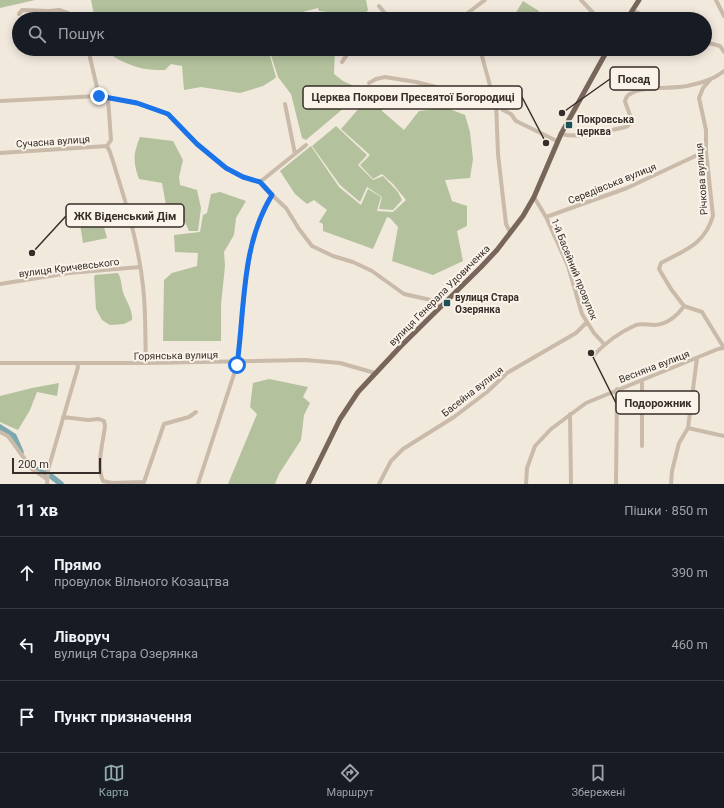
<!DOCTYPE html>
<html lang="uk">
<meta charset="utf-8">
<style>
:root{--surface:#171b24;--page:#20242c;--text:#f1f3f6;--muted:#9ea1a6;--line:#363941;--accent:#92aaaf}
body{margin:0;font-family:Roboto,sans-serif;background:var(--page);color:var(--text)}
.scale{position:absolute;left:12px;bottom:10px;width:89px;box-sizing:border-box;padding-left:4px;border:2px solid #372e29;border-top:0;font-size:11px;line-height:14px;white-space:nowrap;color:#372e29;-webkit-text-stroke:3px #faf3e9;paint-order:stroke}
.stop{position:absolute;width:12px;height:12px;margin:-9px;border:3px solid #1a73e8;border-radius:50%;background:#fff}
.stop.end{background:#1a73e8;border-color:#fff;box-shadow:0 1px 4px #0008}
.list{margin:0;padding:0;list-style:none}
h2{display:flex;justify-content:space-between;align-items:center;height:52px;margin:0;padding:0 16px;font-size:17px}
h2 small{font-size:13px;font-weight:400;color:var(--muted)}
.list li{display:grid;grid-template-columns:26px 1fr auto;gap:12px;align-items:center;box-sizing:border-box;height:72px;padding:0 16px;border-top:1px solid var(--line)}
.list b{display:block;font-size:15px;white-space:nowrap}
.list p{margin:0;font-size:13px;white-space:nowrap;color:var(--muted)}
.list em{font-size:13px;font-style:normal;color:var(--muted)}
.icon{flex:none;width:22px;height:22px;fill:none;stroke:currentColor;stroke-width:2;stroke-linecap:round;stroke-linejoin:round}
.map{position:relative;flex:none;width:724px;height:484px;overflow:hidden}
.search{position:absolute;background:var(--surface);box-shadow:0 2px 10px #0003;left:12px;right:12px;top:12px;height:44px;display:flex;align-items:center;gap:10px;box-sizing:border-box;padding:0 14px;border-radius:22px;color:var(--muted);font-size:15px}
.sheet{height:268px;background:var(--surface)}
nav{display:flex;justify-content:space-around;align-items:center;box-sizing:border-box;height:56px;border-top:1px solid var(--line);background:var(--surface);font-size:11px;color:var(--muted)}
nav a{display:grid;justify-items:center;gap:2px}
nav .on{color:var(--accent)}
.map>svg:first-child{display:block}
.green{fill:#b3c19d}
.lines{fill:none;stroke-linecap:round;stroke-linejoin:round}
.river{stroke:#7ca9af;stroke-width:5.5}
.minor{stroke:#cabaa9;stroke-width:4}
.major{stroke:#79665a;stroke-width:5}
.route{stroke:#1a73e8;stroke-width:5}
.poi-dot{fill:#1e5158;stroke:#faf3e9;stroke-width:1.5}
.labels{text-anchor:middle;stroke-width:4;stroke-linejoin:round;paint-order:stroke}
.poi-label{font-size:10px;font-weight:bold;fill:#372e29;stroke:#faf3e9;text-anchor:start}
.street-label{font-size:10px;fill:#372e29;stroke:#faf3e9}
.leader{fill:none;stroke:#372e29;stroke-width:1.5}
.callout-dot{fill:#372e29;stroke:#faf3e9;stroke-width:1.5}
.callout{fill:#faf3e9;stroke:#372e29;stroke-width:1.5}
.callout-label{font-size:11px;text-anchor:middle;font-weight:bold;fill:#372e29}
</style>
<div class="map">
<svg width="724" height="484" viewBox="0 0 724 484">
<rect width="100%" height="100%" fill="#f2e9dd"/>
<path class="green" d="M0 0H35L0 8Z
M91 0H366L368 10 363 17 358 19 346 14 319 11 318 8 299 13 292 19H95Z
M523 1 539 11 534 19H512Z
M315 12C327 16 343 11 353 19H297L301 16Z
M106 49H268L276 77 274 79 263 86 240 93 201 87 184 90 182 66 171 64 165 70C159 70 152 70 146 69 136 68 110 58 106 49Z
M269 49H335L334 74 343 81 356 87V92L351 102 306 140 302 138 291 94 278 77Z
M373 92 383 97 382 111 404 130 419 111 447 108 465 115 470 132 473 159 470 178 445 180 452 201 467 206V226L457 231 463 261 433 275 392 261 398 227 390 218 387 217 373 249 323 231V224L319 222 327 210 314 200 307 204 295 194 280 171 311 146 339 187 361 205 368 189 381 197 377 211 393 212 406 200 393 184 382 174 373 179 360 165 370 155 341 129Z
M336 126 367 155 358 165 373 180 383 176 398 192 402 200 393 210 379 209 382 197 367 187 360 202 340 185 312 146Z
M140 137 173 141 183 160 179 177 180 185 197 190 201 208 198 231H189L185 222 175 221 166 205 162 183 139 179C133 163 133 154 140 137Z
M220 192 246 201 236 218 234 235 224 252 225 266 221 305V341H163L164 280 172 273 197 266 198 253 175 252 174 235 200 232 203 215 207 213 211 194Z
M100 212 107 238 83 243 79 218Z
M118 273C122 280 121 286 123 292 126 301 133 310 132 320L124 324 110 325 102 320 96 309 94 277 95 275Z
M269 379 308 387 303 397 310 403 304 415 301 440 279 474 275 484H228L257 414 250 407 253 383Z
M59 383 57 396 37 392 30 410 18 430 0 422V396L32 388Z"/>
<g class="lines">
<path class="river" d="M0 427 14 436 21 452
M29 462 32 467 43 473H47L61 484"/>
<path class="minor" d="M581 0 599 19
M716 0 724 16
M379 6 388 17 396 19
M632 10 652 19
M19 14 22 10 49 11 59 10 68 13 73 19
M371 19C377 14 381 15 388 17
M463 19 465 15 485 0
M705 42 720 46 724 52
M88 49 99 96
M480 49 492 93 496 102 498 154 503 198 506 224 510 232
M342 62 351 49
M710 80 703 88 699 98 706 130V151L713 216C704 245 685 250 661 263L659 269 671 289 684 306 702 312 724 348
M369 83 376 79 385 77 416 82 448 90 492 93
M0 101 99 96 137 103 168 114 197 144 226 168 243 177 260 182 264 185 272 195 286 208 299 229 312 246 333 256 353 262 372 271 404 294 431 300 440 307
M496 102 503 110 511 114 516 121 557 141
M285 104 295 154
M561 134C582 139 605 131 626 127 636 122 627 110 625 101 626 98 627 95 630 94 643 86 671 89 687 86 700 83 713 80 724 71
M107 146 110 152C124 196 138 240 143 286 146 312 145 338 146 363
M107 146 111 140 108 98
M0 153 107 146
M260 182 306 145
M534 197 546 217 568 266 582 314 594 333 604 344
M546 217 627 188 706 151
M0 284 69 273 140 267
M593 356C605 343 620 332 636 325 642 323 648 325 654 325 667 325 678 315 684 306
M0 363H146L305 360 340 363 375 373
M570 414 571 484
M63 417 88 420 99 419 104 421 105 426C103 443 96 465 103 481L112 483 144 482 164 424 189 417 196 412
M688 428 724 436
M0 432 8 436 32 469 47 479
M642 446V380
M47 484 48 470 78 367 77 363
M198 484 237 365 246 277 253 238 262 215 272 195
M379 484 391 461 403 449 454 417 487 392 507 373 576 333 587 322
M526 484 527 468 535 446 551 429 586 403 718 349 724 348
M616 484 617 389
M671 484 672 471 679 443 688 428 697 358"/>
<path class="major" d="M627 19 639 0
M308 484 340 419 358 392 401 346 481 267 497 250 523 216 534 197 561 134 608 49"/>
</g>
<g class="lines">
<path class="route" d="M99 96 137 103 168 114 197 144 226 168 243 177 260 182 272 195C241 245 245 308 237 365"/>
</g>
<g class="poi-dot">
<rect x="565" y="121" width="8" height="8" rx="2"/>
<rect x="443" y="299" width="8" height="8" rx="2"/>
</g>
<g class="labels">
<g class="poi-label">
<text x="577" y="123">Покровська<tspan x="577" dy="12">церква</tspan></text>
<text x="455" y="301">вулиця Стара<tspan x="455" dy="12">Озерянка</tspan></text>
</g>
<g class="street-label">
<text transform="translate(53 141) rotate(-4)" y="4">Сучасна вулиця</text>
<text transform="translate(701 179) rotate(-94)" y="4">Річкова вулиця</text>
<text transform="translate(612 183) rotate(-22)" y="4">Середівська вулиця</text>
<text transform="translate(69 267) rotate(-7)" y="4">вулиця Кричевського</text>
<text transform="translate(575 269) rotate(68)" y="4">1-й Басейний провулок</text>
<text transform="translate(439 295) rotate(-45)" y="4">вулиця Генерала Удовиченка</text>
<text transform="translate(176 355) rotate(-1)" y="4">Горянська вулиця</text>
<text transform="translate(654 366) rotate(-21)" y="4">Весняна вулиця</text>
<text transform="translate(472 391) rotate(-38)" y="4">Басейна вулиця</text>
</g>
</g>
<path class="leader" d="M562 113L610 79M546 143L522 97M32 253L66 216M591 353L616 403"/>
<g class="callout-dot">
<circle cx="562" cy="113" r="4"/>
<circle cx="546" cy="143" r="4"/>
<circle cx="32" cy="253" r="4"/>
<circle cx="591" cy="353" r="4"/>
</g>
<g class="callout">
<rect x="610" y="67" width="49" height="23" rx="4"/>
<rect x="303" y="86" width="219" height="23" rx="4"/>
<rect x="66" y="204" width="118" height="23" rx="4"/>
<rect x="616" y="391" width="83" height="23" rx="4"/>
</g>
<g class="callout-label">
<text x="634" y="83">Посад</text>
<text x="413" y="101">Церква Покрови Пресвятої Богородиці</text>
<text x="125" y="220">ЖК Віденський Дім</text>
<text x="658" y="407">Подорожник</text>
</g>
</svg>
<div class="scale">200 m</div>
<div class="stop" style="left:237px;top:365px"></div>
<div class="stop end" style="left:99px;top:96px"></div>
<div class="search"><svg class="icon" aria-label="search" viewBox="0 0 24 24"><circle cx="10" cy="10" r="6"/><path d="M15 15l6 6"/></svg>Пошук</div>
</div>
<section class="sheet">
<h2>11 хв<small>Пішки · 850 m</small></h2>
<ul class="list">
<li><svg class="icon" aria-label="ahead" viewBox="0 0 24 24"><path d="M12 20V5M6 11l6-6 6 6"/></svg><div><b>Прямо</b><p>провулок Вільного Козацтва</p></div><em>390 m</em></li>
<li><svg class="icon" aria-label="left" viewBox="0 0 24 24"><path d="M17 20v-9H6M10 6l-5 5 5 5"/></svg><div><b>Ліворуч</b><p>вулиця Стара Озерянка</p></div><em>460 m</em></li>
<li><svg class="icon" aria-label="arrive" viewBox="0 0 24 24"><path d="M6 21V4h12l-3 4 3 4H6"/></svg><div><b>Пункт призначення</b></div></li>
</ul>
</section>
<nav>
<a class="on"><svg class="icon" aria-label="map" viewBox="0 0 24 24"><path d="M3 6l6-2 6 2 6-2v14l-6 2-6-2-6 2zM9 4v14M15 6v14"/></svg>Карта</a>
<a><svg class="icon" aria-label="directions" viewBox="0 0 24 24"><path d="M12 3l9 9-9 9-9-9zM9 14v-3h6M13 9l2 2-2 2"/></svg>Маршрут</a>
<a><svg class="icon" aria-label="saved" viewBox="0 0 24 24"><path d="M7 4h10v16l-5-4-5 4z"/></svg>Збережені</a>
</nav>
